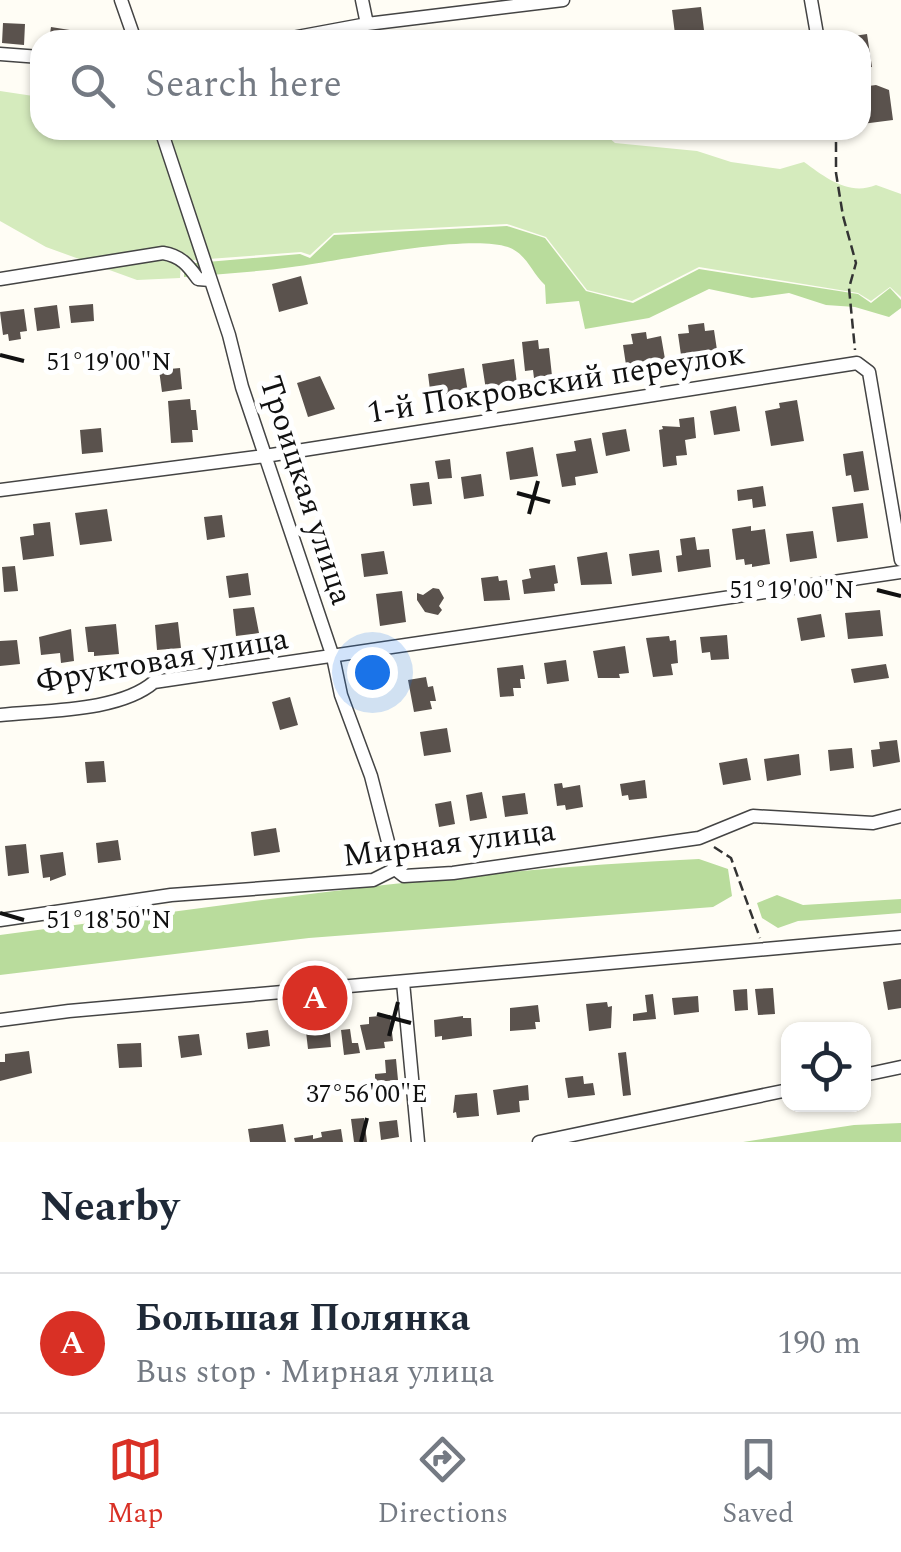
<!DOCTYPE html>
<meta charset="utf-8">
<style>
:root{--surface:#fff;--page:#f2f2f3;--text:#1f2937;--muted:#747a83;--line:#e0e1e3;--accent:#d93025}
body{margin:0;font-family:Spectral,serif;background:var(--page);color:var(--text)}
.controls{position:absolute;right:30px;bottom:30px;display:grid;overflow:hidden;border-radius:20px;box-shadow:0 2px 8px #0004}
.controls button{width:90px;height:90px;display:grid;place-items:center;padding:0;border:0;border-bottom:2px solid var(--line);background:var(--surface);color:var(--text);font:50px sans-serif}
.you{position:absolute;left:372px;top:672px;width:35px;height:35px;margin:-25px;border:8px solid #fff;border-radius:50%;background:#1a73e8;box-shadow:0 0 0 15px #1a73e833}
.badge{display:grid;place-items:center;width:65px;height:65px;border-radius:50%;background:var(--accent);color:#fff;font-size:32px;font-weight:700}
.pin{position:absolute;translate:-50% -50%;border:5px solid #fff;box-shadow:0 2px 10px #0006}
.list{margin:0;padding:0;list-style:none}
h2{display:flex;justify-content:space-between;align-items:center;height:130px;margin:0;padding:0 40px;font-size:42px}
h2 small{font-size:32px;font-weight:400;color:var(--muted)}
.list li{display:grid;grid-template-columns:65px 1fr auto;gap:30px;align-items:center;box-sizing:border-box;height:140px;padding:0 40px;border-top:2px solid var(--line)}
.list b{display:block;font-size:38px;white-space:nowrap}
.list p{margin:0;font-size:32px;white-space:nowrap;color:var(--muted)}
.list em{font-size:32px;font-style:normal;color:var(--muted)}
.icon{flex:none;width:55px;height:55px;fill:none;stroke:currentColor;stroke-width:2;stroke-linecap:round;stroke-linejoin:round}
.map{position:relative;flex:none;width:901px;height:1142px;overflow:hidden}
.search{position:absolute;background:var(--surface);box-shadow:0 2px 8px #0004;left:30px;right:30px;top:30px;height:110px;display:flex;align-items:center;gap:25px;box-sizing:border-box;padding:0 35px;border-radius:30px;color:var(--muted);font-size:38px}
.sheet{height:270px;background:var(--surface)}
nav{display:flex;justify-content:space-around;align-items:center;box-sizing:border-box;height:140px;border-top:2px solid var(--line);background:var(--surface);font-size:28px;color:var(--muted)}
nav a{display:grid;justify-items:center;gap:5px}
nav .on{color:var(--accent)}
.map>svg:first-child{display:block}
.green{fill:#d5ebbd}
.forest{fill:#b9dc9c}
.building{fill:#5a524d}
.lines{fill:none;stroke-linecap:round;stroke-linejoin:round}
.minor-casing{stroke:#444;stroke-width:15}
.path{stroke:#333;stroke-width:2.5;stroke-dasharray:10 5;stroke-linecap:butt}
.minor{stroke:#fff;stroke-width:12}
.ticks{fill:none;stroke:#111;stroke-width:4}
.labels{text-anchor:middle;stroke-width:10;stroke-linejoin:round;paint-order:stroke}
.street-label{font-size:32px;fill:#111;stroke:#fff}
.ticks-label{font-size:25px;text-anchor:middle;fill:#111;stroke:#fff;stroke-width:10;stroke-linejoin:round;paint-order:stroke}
</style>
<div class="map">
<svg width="901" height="1142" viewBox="0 0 901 1142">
<rect width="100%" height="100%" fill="#fffdf5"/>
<path class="green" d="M0 91 40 97V130H253L275 137 398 130H600L615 143 697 151 731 162 780 169 804 162C826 178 849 196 876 185L901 194V297L890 287 871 301 858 293 699 267 632 301 587 290 546 237 507 224 334 233 310 255 301 252 181 261 180 278 137 280 46 247 0 221Z"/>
<path class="forest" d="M507 226 545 238 586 291 633 303 699 269 858 294 871 303 890 288 901 300V308L889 317 855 307 826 305 789 293 752 298 709 289 649 318 585 329 579 301 546 304 545 285C531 272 527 254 508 247 467 233 340 261 292 267 256 272 220 274 184 277V264L300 254 310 258 334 235Z
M699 859 728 869 732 896 713 907 309 938 0 975V935C232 904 465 869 699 859Z
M777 895 803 905 901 899V913L798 921 778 928 762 918 757 903Z
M901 1123V1142H743L854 1125Z"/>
<path class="building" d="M701 7 704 30 675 34 672 10Z
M3 23 25 24 24 45 2 43Z
M51 27 76 31 74 40H49Z
M867 34 872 67 861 68V40L841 38Z
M876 85 889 90 893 120 862 124 861 87Z
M301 276 308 304 279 312 272 284Z
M93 304 94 321 71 323 69 306Z
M57 305 60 328 37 331 34 308Z
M24 309 27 331 20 332 21 339 9 341 8 334 3 335 0 312Z
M704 323 705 331 714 330 717 350 708 351 709 359 694 361 693 353 681 355 678 334 689 333 688 325Z
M646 332 647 339 661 336 665 359 651 361 653 371 639 373 638 363 626 365 623 345 633 344 631 334Z
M538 340 539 349 549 348 552 376 534 378 533 370 525 371 522 342Z
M514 359 517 384 486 390 482 364Z
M180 368 182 389 162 392 159 370Z
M464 368 469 399 448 402V397L437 399 436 389 430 390 428 374Z
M320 376 335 409 308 417 297 383Z
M190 399 191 410H196L198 430H192L193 442 171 443 168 401Z
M797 400 804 441 771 446 765 411 780 408 779 403Z
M736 406 740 431 714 435 710 411Z
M694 417 696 438 685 440 687 455 676 456 677 465 663 467 659 430 663 429 662 426 680 427 679 419Z
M101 428 103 452 82 454 80 430Z
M626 429 630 451 606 456 602 433Z
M591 438 598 473 575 477 576 485 562 487 556 454 576 451 574 441Z
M533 447 538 476 510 480 506 452Z
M863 451 869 490 854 492 851 475 846 476 843 454Z
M450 459 452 478 438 479 435 461Z
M481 474 484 496 464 499 461 477Z
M429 482 432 504 413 506 410 484Z
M763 486 766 506 753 508 752 499 738 501 737 490Z
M863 503 868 538 837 542 832 507Z
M107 509 112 541 80 545 75 513Z
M222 515 225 537 207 540 204 517Z
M50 522 54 556 23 560 20 537 34 535 33 524Z
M751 526V531L765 529 770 564 752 567V564L745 565 744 559 736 560 732 529Z
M813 531 817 558 790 562 786 534Z
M695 537 697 550 709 549 711 567 678 572 676 556 682 555 680 539Z
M659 550 662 572 632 576 629 554Z
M384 551 388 574 364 577 361 554Z
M607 552 612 584 581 585 577 557Z
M555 565 558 583 554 584 555 591 524 594 522 580 531 578 529 569Z
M15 566 18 591 4 592 2 567Z
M248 573 251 595 229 598 226 576Z
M498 576 499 581 507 580 510 600 484 601 481 578Z
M433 588 439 589 444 598 439 606 442 610 438 615 425 612 417 600V593L423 595Z
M402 591 406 622 380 626 376 594Z
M254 607 259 633 236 636 233 609Z
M880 610 883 636 848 639 845 613Z
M821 614 825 637 801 641 797 618Z
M178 622 181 648 157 650 155 625Z
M116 624 119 654 94 656V652H88L85 627Z
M71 629 74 661 61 663 60 653 41 655 39 637Z
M727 635 729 659 711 660 710 652 702 653 700 637Z
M669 636 670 641 676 640 678 663 671 664 673 675 653 677 646 638Z
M17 640 20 664 0 666V641Z
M625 646 629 673 619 674 620 678H598L593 651Z
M566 660 569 681 547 684 544 663Z
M886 664 889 678 854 683 851 669Z
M523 665 525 679H520L521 688H513L514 696 500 697 497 668Z
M426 677 428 687 433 686 436 701H430L432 709 414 712 408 680Z
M290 697 298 725 280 730 272 702Z
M447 728 451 752 424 756 420 732Z
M897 740 900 762 873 767 871 750 880 749 879 742Z
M852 748 854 768 830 771 828 750Z
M799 754 801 775 767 781 764 759Z
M747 758 751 780 723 785 719 763Z
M104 761 106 782 87 783 85 762Z
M645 780 647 798 629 800 628 795 622 796 620 784Z
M562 783 563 788 580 785 583 807 566 810 565 805 557 806 554 784Z
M482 792 487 818 470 821 466 795Z
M525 793 528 814 505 817 502 796Z
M451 801 455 824 439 827 435 804Z
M276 828 280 852 254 856 251 832Z
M118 840 121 860 98 863 96 843Z
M26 844 29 873 8 876 5 846Z
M63 852 66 875 50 881V877L43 878 40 855Z
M901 979V1008L888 1010 883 982Z
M773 988 775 1014 758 1015 755 989Z
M747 989 748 1010 735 1011 733 990Z
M653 994 656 1019 633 1021V1014L647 1012 645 995Z
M698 996 699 1012 674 1015 672 998Z
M607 1002 608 1007 612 1006 611 1028 589 1031 586 1004Z
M538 1005 540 1022H535L536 1029 510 1031V1008Z
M390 1015 393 1041 384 1042 385 1048 366 1050 360 1025 369 1024V1017Z
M463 1016V1018H471L472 1036 442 1040V1036L435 1037 434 1020Z
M329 1021 331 1047 308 1049 305 1023Z
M350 1029 352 1043H358L360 1053 344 1055 341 1030Z
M268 1030 270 1046 248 1049 246 1033Z
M199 1034 202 1055 181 1058 178 1036Z
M141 1043 142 1067 119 1068 117 1044Z
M29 1051 32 1073 0 1081V1062H5V1054Z
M626 1052 631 1095 623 1096 618 1053Z
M396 1059 398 1080 375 1082V1074L386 1073 385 1060Z
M583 1076 584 1084 593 1083 595 1095 568 1098 565 1078Z
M528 1085 529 1100 519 1101 520 1112 497 1115 493 1090Z
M477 1093 479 1116 457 1118 456 1112 453 1113 455 1095Z
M364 1118 367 1142H354L351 1119Z
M397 1120 399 1137 381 1140 379 1122Z
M283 1124 286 1142H250L248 1129Z
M341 1129 343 1142H295L294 1138 313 1135V1139L322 1137 321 1132Z"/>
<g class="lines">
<defs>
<path id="minor" d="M121 0 135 40
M362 0 367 24
M811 0 818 40
M281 40 367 24 563 0
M0 54 40 57
M161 130 229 335 242 387 333 657 341 695 371 776 395 869
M835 130V131
M0 279 163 253C181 256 188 265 198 279L210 280
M0 490 265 456 857 363 869 372 901 560
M0 715C45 710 119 712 154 682L901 572
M0 920 171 895 373 880 395 869 404 876 453 873 699 838 753 816 873 823 901 816
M403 982 418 1142
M0 1020 69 1011 901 937
M864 1075 901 1067
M539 1142 788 1090"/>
</defs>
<use href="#minor" class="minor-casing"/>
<path class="path" d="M836 142V173L843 216 856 263 849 288 855 350
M714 847 731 858 760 938"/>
<use href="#minor" class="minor"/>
</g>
<path class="ticks" d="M0 355 24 361M517 493 550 502M529 514 538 481M877 590 901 596M0 913 24 920M377 1014 411 1023M389 1036 398 1002M361 1142 367 1118"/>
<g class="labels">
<g class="street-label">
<text transform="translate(556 382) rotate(-9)" y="11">1-й Покровский переулок</text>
<text transform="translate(307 490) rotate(72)" y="11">Троицкая улица</text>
<text transform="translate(162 659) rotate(-10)" y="11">Фруктовая улица</text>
<text transform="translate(449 842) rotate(-7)" y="11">Мирная улица</text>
</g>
</g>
<g class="ticks-label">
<text x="109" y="370">51°19'00"N</text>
<text x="792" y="598">51°19'00"N</text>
<text x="109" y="928">51°18'50"N</text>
<text x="367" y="1102">37°56'00"E</text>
</g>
</svg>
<div class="controls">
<button><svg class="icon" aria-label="locate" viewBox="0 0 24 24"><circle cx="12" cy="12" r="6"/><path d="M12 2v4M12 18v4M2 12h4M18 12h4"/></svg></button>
</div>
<div class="you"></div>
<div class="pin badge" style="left:315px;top:998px">A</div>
<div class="search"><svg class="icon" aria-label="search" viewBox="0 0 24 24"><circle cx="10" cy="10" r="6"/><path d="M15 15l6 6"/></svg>Search here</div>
</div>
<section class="sheet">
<h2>Nearby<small></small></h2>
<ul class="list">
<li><span class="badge">A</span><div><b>Большая Полянка</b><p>Bus stop · Мирная улица</p></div><em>190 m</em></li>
</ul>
</section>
<nav>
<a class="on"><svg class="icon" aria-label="map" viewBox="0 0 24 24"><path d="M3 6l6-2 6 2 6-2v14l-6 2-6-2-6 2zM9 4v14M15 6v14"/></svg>Map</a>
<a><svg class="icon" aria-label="directions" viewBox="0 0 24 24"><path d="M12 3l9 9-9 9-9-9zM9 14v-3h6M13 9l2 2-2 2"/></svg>Directions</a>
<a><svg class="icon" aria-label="saved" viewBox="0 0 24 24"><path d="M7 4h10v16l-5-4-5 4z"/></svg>Saved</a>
</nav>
